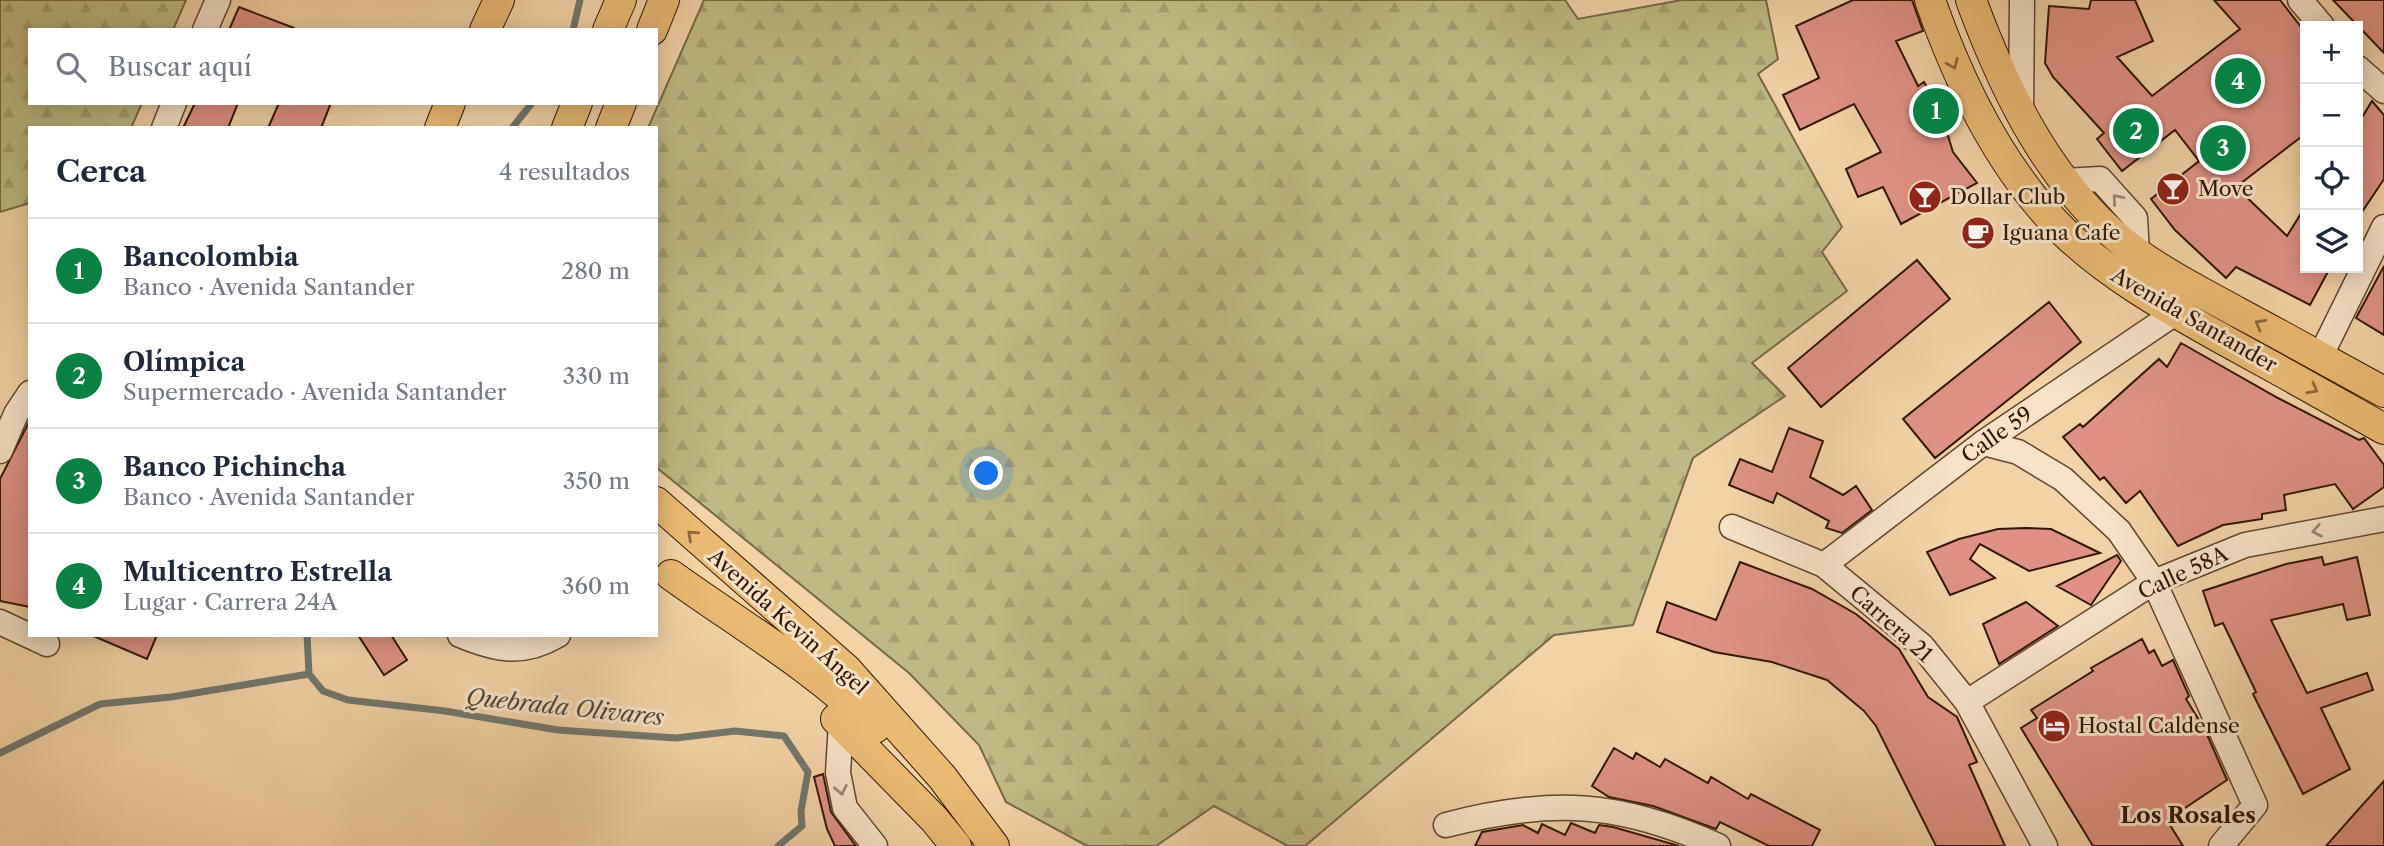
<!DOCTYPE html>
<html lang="es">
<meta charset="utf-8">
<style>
:root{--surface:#fff;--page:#f2f2f3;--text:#1f2937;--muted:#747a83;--line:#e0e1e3;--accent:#0b8043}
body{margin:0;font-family:"Libre Caslon Text",serif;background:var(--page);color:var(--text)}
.controls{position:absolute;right:21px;top:21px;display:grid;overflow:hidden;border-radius:0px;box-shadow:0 4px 18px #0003}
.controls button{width:63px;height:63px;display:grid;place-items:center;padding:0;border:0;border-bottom:2px solid var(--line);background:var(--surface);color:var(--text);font:35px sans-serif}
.you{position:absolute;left:987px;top:474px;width:24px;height:24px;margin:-18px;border:5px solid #fff;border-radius:50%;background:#1a73e8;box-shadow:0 0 0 10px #1a73e833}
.badge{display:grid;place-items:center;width:46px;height:46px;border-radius:50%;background:var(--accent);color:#fff;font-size:23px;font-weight:700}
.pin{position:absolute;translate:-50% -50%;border:4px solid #fff;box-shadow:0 2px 7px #0006}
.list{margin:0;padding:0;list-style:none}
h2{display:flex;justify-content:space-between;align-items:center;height:91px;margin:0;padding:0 28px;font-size:30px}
h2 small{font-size:23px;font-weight:400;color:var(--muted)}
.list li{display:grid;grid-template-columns:46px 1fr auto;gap:21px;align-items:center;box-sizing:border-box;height:105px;padding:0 28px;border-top:2px solid var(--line)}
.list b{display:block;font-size:26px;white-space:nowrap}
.list p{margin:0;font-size:23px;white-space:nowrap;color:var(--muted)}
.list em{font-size:23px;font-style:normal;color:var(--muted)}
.icon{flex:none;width:38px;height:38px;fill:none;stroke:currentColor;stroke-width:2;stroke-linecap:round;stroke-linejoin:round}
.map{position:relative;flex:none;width:2384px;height:846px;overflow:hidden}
.search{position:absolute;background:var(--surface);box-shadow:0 4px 18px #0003;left:28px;top:28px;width:630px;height:77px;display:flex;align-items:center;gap:18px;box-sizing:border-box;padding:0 24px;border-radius:0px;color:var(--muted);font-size:26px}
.panel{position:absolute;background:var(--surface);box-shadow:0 4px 18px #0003;left:28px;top:126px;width:630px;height:511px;border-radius:0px}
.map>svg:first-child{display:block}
.forest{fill:url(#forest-firs);stroke:#786944;stroke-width:2}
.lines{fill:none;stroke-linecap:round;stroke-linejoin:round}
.stream{stroke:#73766b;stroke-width:7}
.building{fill:#df9283;stroke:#321804;stroke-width:2}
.minor-casing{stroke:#62462c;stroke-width:27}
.major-casing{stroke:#321804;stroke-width:32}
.minor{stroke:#f7e2c5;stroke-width:24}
.major{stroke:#eab973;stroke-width:30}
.oneway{stroke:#8e683c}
.oneway2{stroke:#9e876e}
.labels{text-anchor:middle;stroke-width:6;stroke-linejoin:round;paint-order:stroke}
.poi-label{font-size:21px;fill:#321804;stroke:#f7e2c5;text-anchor:start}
.street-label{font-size:21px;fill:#321804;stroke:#f7e2c5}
.water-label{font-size:23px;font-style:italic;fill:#524738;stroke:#f7e2c5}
.neighbourhood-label{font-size:23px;font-weight:bold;fill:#321804;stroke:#f7e2c5}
</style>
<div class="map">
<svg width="2384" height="846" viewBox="0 0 2384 846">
<defs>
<pattern id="forest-firs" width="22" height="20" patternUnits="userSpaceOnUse" patternTransform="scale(1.75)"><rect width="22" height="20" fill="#bfba83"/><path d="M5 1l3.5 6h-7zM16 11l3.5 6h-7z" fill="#a59f70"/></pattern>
</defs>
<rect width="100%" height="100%" fill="#f3d2a6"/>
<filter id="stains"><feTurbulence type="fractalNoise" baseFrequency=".00286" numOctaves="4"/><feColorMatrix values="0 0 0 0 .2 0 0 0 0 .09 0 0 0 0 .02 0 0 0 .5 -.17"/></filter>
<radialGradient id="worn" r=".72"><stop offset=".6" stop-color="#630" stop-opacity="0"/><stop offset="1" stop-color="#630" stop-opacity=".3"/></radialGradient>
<path class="forest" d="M0 0H186L173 30H30V103H142L131 128H30V203L0 212Z
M704 0H1565L1578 19 1682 0H1766L1778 59 1758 74 1842 227 1822 252 1847 291 1752 363 1785 396 1693 458 1633 625 1554 635 1305 846H1288L1214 806 1156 846H1087L1006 802 979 745 909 673 656 467V128H648Z"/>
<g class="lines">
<path class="stream" d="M573 30 580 0
M512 128 532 103
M307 635 309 674 323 691 348 700 445 711 558 730 676 738 735 731 784 736 808 772 801 811 802 826 778 846
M0 753 100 704 171 697 309 674"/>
</g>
<path class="building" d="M1853 0H1912L1923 31 1896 41 1918 86 1924 82 1941 113 1953 152 1977 183 1901 224 1883 187 1858 197 1846 169 1881 152 1854 104 1800 130 1783 95 1819 78 1796 26Z
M2091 0H2135L2153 41 2117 57 2152 96 2240 29 2214 0H2280L2305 32V134L2236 187 2287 236 2305 207V268H2330L2310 305 2236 267 2226 278 2175 230 2151 199 2199 161 2175 130 2122 171 2097 139 2104 133 2053 77 2045 63 2049 6 2089 9Z
M2333 0H2384V53Z
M239 7 294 28V30H229Z
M2372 101 2384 115V179L2358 218V124Z
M195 103H238L228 128H183Z
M279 103H331L321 128H268Z
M1917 260 1950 299 1821 407 1788 368Z
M2384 266V335L2356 318Z
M2049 302 2081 342 1935 458 1903 419Z
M2181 343 2278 398 2359 440 2364 438 2384 465V487L2353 509 2335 484 2284 495 2286 510 2262 514V519L2223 525 2178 546 2140 491 2126 503 2104 477 2100 480 2063 437 2080 424 2083 427 2159 359 2167 367Z
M30 420V607L0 601V479Z
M1789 428 1823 441 1810 477 1843 495 1856 486 1872 510 1842 533 1826 528 1829 521 1777 493 1773 503 1729 485 1740 459 1772 472Z
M2026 528 2051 529 2100 553 2029 571 1980 544 1970 559 1995 578 1950 595 1927 552 1959 539 1998 529Z
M2117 555 2121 561 2091 605 2057 586Z
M2322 557 2324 565 2357 557 2370 615 2347 620 2343 604 2271 620 2307 693 2367 673 2373 690 2321 708 2350 769 2303 794 2253 694 2256 692 2223 623 2215 626 2203 591 2286 564Z
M1740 562 1812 589 1856 614 1899 649 1928 697 1957 717 1977 762 1969 765 2005 846H1936L1876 726 1864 711 1827 680 1772 662 1714 652 1657 632 1667 602 1716 620Z
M2026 602 2058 626 1999 664 1983 624Z
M91 635H157L147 659Z
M358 635H391L407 660 384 675Z
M2142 639 2149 653 2154 650 2162 666 2173 660 2189 696 2186 699 2205 730 2227 780 2179 812 2170 825 2183 846H2093L2021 728 2037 718 2031 710 2093 671 2091 668Z
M1614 748 1633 759 1636 753 1660 767 1665 759 1708 783 1711 777 1748 799 1751 794 1820 830 1812 846H1769L1720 822 1716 829 1653 806 1609 797 1592 786Z
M823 774 831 812 856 846H835L827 829 814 777Z
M2384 781V846H2326L2357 811Z
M1571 823 1595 833 1599 825 1613 827 1679 846H1475L1482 832 1523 825 1538 833 1542 824 1565 835Z"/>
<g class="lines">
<defs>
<path id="minor" d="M2300 0 2322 26
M205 30 218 0
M2358 68 2384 91
M2021 114 2022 0
M164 128 174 103
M2065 181 2100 179 2135 218 2137 253
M2320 357 2384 227
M1983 443 2018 452 2063 479 2119 531 2154 582 2255 805 2221 846
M0 451 16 414 30 393
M1732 527 1824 565 1922 646 1967 702 2045 846
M1824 565 1983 443 2175 313
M0 622 47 644
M460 635C496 650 523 656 558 635
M1967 702 2154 582 2245 545 2384 519
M841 723 838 773 845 808 875 846
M1446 825C1550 798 1619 801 1718 846"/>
<path id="major" d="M1930 0C1959 83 2000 169 2064 232 2112 278 2169 309 2226 341 2279 370 2331 399 2384 429
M1971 0C2006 95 2054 193 2138 254 2170 277 2205 294 2239 313 2288 339 2336 366 2384 392
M485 30 499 0
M608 30 621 0
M652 30 664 0
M440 128 450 103
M567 128 577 103
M611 128 621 103
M656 502 846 669 942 777 994 846
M671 575C739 624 816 669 875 728
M836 719 934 819 956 846"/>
</defs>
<use href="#minor" class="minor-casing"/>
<use href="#major" class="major-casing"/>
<use href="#minor" class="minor"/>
<use href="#major" class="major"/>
</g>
<defs><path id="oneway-chevron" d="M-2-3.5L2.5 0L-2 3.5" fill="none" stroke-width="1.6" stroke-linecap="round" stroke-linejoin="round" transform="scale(1.75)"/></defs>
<g class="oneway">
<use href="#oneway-chevron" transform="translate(1953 64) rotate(66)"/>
<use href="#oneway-chevron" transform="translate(2260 324) rotate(-151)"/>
<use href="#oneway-chevron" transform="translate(2313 389) rotate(29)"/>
<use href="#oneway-chevron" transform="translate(692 535) rotate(-138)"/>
</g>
<g class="oneway2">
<use href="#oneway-chevron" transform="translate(2117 199) rotate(-131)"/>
<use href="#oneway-chevron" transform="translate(2317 531) rotate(169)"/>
<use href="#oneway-chevron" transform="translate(841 790) rotate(79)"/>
</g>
<defs>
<symbol id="bar-disc" viewBox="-11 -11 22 22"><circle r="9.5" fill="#8f2418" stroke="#f7e2c5"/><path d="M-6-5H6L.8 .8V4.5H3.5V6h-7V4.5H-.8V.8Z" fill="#fff"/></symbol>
<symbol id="cafe-disc" viewBox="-11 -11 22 22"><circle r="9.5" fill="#8f2418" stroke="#f7e2c5"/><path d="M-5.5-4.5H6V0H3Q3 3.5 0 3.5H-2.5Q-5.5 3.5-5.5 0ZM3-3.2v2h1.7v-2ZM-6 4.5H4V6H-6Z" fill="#fff"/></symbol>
<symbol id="hotel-disc" viewBox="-11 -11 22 22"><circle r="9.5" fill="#8f2418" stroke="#f7e2c5"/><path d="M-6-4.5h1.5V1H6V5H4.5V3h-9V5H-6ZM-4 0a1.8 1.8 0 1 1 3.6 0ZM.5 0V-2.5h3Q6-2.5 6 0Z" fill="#fff"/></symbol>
</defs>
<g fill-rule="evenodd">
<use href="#bar-disc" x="2154" y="170" width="38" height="38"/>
<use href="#bar-disc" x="1906" y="178" width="38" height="38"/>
<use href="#cafe-disc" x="1959" y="214" width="38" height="38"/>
<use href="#hotel-disc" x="2035" y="707" width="38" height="38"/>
</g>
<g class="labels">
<g class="poi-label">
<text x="2198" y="196">Move</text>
<text x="1950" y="204">Dollar Club</text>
<text x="2002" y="240">Iguana Cafe</text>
<text x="2078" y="733">Hostal Caldense</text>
</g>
<g class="street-label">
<text transform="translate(2194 320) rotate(30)" y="7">Avenida Santander</text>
<text transform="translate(1997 435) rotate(-35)" y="7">Calle 59</text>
<text transform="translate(2183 573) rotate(-25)" y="7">Calle 58A</text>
<text transform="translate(788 622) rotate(42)" y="7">Avenida Kevin Ángel</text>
<text transform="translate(1891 624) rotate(42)" y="7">Carrera 21</text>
</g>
<g class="water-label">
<text transform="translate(565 707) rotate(6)" y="8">Quebrada Olivares</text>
</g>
<g class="neighbourhood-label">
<text x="2188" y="823">Los Rosales</text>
</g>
</g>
<rect width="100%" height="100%" filter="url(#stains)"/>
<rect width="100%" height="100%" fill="url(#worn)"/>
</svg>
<div class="controls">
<button>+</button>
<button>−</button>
<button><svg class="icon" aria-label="locate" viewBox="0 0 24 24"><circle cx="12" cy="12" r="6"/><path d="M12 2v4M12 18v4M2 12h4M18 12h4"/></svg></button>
<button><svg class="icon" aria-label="layers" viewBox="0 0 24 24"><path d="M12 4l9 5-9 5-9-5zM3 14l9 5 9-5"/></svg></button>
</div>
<div class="you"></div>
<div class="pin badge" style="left:1936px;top:111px">1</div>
<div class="pin badge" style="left:2136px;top:131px">2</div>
<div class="pin badge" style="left:2223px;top:148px">3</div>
<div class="pin badge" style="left:2238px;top:81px">4</div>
<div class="search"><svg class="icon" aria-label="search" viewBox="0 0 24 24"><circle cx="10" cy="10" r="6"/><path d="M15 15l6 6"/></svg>Buscar aquí</div>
<section class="panel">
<h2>Cerca<small>4 resultados</small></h2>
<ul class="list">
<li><span class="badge">1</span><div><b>Bancolombia</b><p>Banco · Avenida Santander</p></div><em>280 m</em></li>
<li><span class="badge">2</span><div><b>Olímpica</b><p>Supermercado · Avenida Santander</p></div><em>330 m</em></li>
<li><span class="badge">3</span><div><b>Banco Pichincha</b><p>Banco · Avenida Santander</p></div><em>350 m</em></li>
<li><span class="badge">4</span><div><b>Multicentro Estrella</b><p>Lugar · Carrera 24A</p></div><em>360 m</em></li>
</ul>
</section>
</div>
